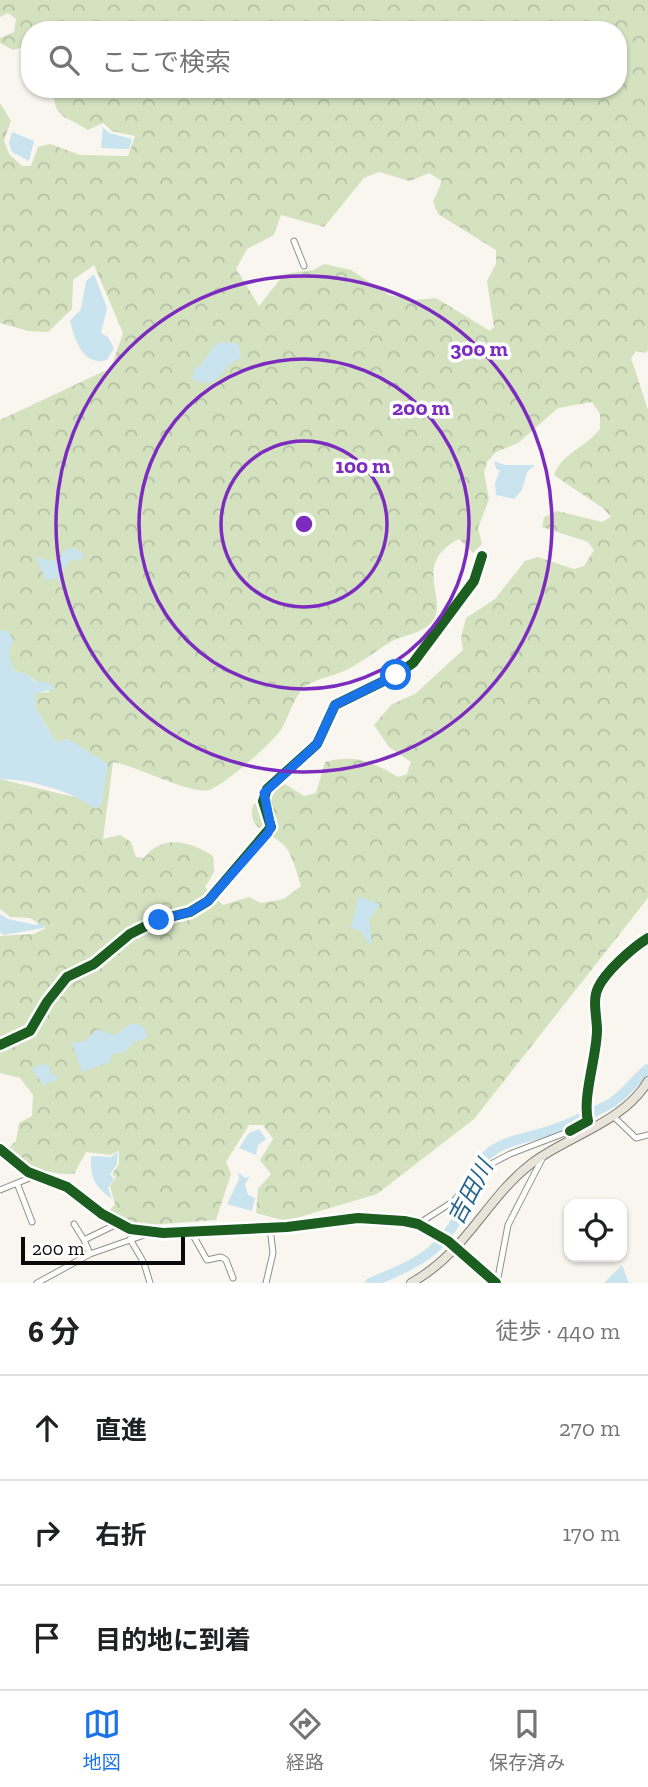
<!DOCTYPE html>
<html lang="ja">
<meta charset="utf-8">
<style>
:root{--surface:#fff;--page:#f6f6f6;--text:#202124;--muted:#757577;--line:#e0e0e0;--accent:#1a73e8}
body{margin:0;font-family:"Zilla Slab","Noto Sans JP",serif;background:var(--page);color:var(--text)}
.controls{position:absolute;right:21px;bottom:21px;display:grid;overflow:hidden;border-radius:14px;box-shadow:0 2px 5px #0004}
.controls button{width:63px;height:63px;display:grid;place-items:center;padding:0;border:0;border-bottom:2px solid var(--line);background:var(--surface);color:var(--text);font:35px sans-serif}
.scale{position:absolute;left:21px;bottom:18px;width:164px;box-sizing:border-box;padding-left:7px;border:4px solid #0a0a0a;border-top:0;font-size:19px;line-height:24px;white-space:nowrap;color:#0a0a0a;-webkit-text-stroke:5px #fff;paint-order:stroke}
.stop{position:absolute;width:21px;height:21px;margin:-16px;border:5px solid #1a73e8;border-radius:50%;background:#fff}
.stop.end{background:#1a73e8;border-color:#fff;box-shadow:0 2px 7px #0008}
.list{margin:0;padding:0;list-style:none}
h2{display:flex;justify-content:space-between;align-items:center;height:91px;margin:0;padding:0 28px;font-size:30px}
h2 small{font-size:23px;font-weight:400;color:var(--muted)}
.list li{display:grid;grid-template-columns:46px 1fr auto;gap:21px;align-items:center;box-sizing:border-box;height:105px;padding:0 28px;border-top:2px solid var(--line)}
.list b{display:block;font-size:26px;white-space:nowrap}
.list em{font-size:23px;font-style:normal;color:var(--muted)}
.icon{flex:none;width:38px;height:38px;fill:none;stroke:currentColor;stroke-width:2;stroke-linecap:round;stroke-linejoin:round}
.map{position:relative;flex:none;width:648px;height:1283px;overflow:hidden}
.search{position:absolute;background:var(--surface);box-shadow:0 2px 5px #0004;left:21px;right:21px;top:21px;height:77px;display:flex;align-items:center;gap:18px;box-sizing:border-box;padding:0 24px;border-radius:28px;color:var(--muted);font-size:26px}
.sheet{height:406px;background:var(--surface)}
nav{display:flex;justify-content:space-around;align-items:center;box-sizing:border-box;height:98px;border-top:2px solid var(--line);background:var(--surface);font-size:19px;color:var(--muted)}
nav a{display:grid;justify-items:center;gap:4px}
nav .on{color:var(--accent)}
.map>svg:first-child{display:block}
.forest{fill:url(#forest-crowns);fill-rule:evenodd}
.water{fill:#c9e4ee}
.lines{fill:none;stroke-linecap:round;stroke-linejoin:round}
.river{stroke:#c9e4ee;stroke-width:10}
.street-casing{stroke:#91908d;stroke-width:7}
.secondary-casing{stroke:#888783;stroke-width:9}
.primary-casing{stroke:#7e7e7a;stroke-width:10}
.street{stroke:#fefefc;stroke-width:5}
.secondary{stroke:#f3f1e8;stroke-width:7}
.primary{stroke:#e8e4d9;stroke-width:8}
.cycleway-casing{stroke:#fff;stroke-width:15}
.cycleway{stroke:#1b5e20;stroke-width:10}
.route{stroke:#1a73e8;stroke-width:9}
.ring{fill:none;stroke:#7b2cbf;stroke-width:3.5}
.labels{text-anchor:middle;stroke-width:7;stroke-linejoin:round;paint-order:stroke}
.water-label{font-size:23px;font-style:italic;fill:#24648c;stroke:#fff}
.centre{fill:#7b2cbf;stroke:#fff;stroke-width:3.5}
.ring-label{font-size:21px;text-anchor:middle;font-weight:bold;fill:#7b2cbf;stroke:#fff;stroke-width:7;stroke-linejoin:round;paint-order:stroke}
</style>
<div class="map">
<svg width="648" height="1283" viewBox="0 0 648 1283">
<defs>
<pattern id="forest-crowns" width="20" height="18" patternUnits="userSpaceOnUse" patternTransform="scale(1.75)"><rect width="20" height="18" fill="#d4e2c0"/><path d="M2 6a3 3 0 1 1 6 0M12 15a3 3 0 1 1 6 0" fill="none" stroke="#b5c1a4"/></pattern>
</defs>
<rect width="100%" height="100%" fill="#f8f6ee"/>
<path class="forest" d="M0 0H648V350L646 353 636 351 631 358 648 410V898L474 1119 377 1194 286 1221 256 1213 258 1189 271 1174 260 1160 273 1139 263 1125H249L226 1162 231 1174 216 1220 135 1226 108 1212 115 1204 110 1186 116 1177 112 1174 119 1164V1151L110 1155 86 1152 74 1174C51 1175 23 1167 8 1148L16 1141 19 1123 32 1116 33 1095 20 1078 0 1073V936L34 934 46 928 30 918 10 917 0 909V779L82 799 86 752 68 739 56 742 36 708 34 693 50 692 28 675 15 671 9 659 7 630 0 631V420L111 368 123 333 94 265 73 280 72 309 48 332 28 331 0 323V103L11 121 4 140 9 154 22 166H31L38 147 50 144 80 155 128 156 135 136 112 131 103 123 88 130C67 116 52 119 54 89H618V30H30V45L13 50 0 43V38L14 32 16 19 8 13 0 17ZM379 172 410 181 429 173 442 181 433 202 438 214 496 250V264L487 281 494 327 490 331 436 298 416 300 389 295 351 270 324 264 313 270 284 274 259 306 236 269 247 249 274 235 281 215 324 227 364 178ZM592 402 600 414V429C586 447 561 454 554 475L604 509 611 517 602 522 557 511 544 517 542 527 588 542 594 550 584 566 574 569 538 557 525 561 495 599 466 618 461 638 463 650 415 694 392 704 374 725 389 747 411 762 407 774 398 777C373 762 355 754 325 762L316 793 304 796 285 784 253 805C246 833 274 831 287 849 294 860 297 874 301 886L284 899 261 903 249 897 223 905 205 887 214 872 213 856C190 841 162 834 144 858L136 857 131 842 120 835 103 839 113 762C137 766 192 795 209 790 223 786 274 742 282 728 289 716 294 696 305 687 317 678 327 678 339 673 359 666 375 650 394 640 406 635 424 632 432 622 450 600 410 564 459 539L473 553 482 544 478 528 489 499 484 472 487 462 496 452 518 443 558 408Z"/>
<path class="water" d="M103 127 109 133 132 139 129 149 101 148Z
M12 132 34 141 29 161 12 152 9 143Z
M94 274 107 308 101 333 108 337 114 348 107 360C83 367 75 340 70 321L81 309 86 281Z
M222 342 238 344 241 353 238 360C217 368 223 392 192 379L196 367 200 366 215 345Z
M494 461 505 465H535L527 472 522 490 514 499 496 495 495 483 500 470 496 469Z
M73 548 82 552 83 559 70 560 56 582 55 578 46 581 36 557 51 561 62 556 65 550Z
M7 630 14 640C7 652 8 658 15 671L28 675 36 682H49L54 689 34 694 36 708 56 742 68 739 108 764 102 804 96 809C71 791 30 779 0 779V631Z
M359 897 380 904 369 919 372 943 369 944 361 931 351 928Z
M0 914 8 919 36 925 39 922 44 928 3 935 0 932Z
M132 1023 143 1026 148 1037 134 1042 125 1052 112 1054 110 1062 82 1072 72 1043 85 1041 97 1029 114 1036Z
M44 1064 51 1067 49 1073 58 1076 54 1082H48L44 1086 33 1070H29Z
M259 1129 266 1139 258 1145 256 1155 239 1148 249 1133Z
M118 1152 117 1164 110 1174 114 1179 108 1188 112 1199C94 1186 90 1177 91 1156L111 1157Z
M238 1172 245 1178 250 1176 245 1184 248 1195 255 1198 252 1211 227 1204 239 1179Z
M622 1265 629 1283H604Z"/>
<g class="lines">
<path class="river" d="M370 1283C427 1259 443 1252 470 1194 475 1182 476 1165 486 1156 503 1139 534 1137 555 1129 572 1123 588 1115 604 1107 622 1099 633 1081 648 1069"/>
<defs>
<path id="street" d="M294 241 304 266
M0 1045 30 1031 47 1002 67 977 94 964 130 934 158 920 190 912 208 901 271 827 263 801 267 789 317 744 335 705 396 675 413 663 474 581 482 556
M613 1116 636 1138 648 1135
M570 1131 588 1121C582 1097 597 1056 597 1030 597 1017 592 1000 598 988 605 972 633 947 648 938
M487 1166 510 1154 570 1131 573 1138
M17 1183 32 1222
M0 1190 37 1175
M74 1224 84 1240
M418 1224 454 1201 472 1178
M190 1230 207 1260 221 1257 226 1260 233 1278
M130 1239 144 1263 150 1283
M90 1254 84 1240 117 1224
M37 1283 90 1254 150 1233
M266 1283 273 1253 270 1228
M497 1283 508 1225 543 1157"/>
<path id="secondary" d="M0 1149 28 1172 67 1187 102 1214 130 1229 163 1233 287 1227 358 1218 404 1221 418 1224 448 1241 496 1283"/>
<path id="primary" d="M411 1283C468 1251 485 1199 532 1163 568 1136 624 1122 648 1081"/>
</defs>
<use href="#street" class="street-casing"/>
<use href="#secondary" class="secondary-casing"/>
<use href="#primary" class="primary-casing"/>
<use href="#street" class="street"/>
<use href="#secondary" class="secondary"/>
<use href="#primary" class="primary"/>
<defs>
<path id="cycleway" d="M0 1045 30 1031 47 1002 67 977 94 964 130 934 158 920 190 912 208 901 271 827 263 801 267 789 317 744 335 705 396 675 413 663 474 581 482 556
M570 1131 588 1121C582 1097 597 1056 597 1030 597 1017 592 1000 598 988 605 972 633 947 648 938
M0 1149 28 1172 67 1187 102 1214 130 1229 163 1233 287 1227 358 1218 404 1221 418 1224 448 1241 496 1283"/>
</defs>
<use href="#cycleway" class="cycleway-casing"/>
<use href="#cycleway" class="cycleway"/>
</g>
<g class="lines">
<path class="route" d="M159 920 190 912 208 901 268 833 271 827 264 793 317 744 335 705 396 675"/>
</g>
<g class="ring">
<circle cx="304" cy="524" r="83"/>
<circle cx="304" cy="524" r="165"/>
<circle cx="304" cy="524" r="248"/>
</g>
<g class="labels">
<g class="water-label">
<text transform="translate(470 1192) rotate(-62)" y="8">吉田川</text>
</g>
</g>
<circle cx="304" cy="524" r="10" class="centre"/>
<g class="ring-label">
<text x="479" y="356">300 m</text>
<text x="421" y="415">200 m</text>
<text x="363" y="473">100 m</text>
</g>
</svg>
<div class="controls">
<button><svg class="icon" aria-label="locate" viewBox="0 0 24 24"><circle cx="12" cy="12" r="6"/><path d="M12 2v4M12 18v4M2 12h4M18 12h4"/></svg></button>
</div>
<div class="scale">200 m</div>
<div class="stop" style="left:396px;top:675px"></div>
<div class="stop end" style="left:159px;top:920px"></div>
<div class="search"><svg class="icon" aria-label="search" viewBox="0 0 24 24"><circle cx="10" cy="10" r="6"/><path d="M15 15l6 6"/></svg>ここで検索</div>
</div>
<section class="sheet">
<h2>6 分<small>徒歩 · 440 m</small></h2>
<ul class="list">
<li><svg class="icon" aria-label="ahead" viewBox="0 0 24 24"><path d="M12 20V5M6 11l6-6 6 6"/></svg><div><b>直進</b></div><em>270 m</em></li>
<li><svg class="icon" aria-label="right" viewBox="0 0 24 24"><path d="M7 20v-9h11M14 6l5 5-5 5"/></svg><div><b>右折</b></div><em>170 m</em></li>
<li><svg class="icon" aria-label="arrive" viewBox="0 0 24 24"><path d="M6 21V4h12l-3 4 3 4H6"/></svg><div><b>目的地に到着</b></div></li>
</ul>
</section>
<nav>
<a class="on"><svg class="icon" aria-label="map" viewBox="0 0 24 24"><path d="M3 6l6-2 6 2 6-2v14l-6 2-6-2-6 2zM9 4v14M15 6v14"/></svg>地図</a>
<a><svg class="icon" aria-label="directions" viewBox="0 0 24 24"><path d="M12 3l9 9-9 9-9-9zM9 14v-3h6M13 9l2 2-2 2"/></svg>経路</a>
<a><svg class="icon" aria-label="saved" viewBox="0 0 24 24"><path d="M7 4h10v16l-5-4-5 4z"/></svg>保存済み</a>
</nav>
